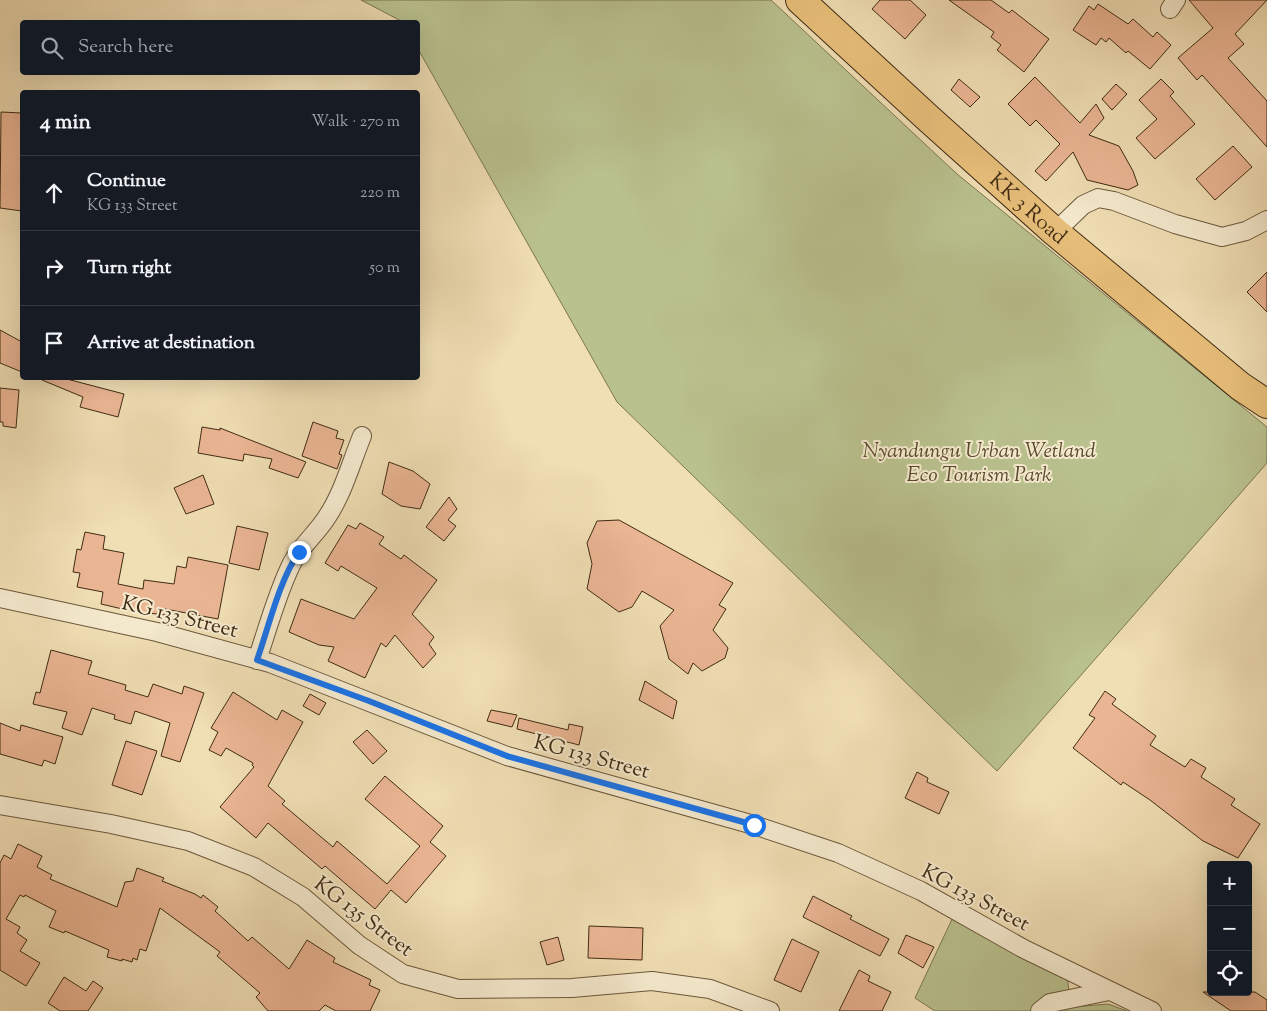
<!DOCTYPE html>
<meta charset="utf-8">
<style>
:root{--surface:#171b24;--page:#20242c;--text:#f1f3f6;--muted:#9ea1a6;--line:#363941}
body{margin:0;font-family:"Sorts Mill Goudy",serif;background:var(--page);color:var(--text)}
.controls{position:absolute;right:15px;bottom:15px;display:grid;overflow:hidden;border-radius:5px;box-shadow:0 5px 20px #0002}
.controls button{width:45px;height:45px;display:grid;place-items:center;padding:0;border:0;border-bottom:1px solid var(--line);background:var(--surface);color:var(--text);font:25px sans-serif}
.stop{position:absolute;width:15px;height:15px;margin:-11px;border:4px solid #1a73e8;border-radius:50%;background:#fff}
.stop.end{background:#1a73e8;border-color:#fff;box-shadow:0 1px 5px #0008}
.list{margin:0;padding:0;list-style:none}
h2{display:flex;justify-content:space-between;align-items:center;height:65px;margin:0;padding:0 20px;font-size:21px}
h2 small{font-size:16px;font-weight:400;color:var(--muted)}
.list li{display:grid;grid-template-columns:32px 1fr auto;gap:15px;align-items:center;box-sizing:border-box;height:75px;padding:0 20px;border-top:1px solid var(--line)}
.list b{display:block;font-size:19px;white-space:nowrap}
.list p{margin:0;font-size:16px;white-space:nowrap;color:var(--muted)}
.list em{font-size:16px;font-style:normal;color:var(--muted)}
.icon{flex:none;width:28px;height:28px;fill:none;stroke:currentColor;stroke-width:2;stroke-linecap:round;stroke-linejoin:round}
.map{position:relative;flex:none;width:1267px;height:1011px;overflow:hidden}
.search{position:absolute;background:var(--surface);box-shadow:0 5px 20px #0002;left:20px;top:20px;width:400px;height:55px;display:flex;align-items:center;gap:12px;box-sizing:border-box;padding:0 18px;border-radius:5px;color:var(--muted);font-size:19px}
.panel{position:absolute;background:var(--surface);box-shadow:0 5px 20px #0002;left:20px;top:90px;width:400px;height:290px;border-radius:5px}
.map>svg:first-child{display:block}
.green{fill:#b9c18e;stroke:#7c7651}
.building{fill:#eab593;stroke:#402c14}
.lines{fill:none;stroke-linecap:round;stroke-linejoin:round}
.minor-casing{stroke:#6c583c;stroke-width:20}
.trunk-casing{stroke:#402c14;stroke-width:30}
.minor{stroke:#f5eace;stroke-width:18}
.trunk{stroke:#e8bf7a;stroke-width:28}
.route{stroke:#1a73e8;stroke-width:6}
.labels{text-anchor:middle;stroke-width:4;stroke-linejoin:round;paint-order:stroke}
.street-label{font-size:21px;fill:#402c14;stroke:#f5eace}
.park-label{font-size:21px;font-style:italic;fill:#584a2c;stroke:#f5eace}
</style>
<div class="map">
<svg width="1267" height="1011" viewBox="0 0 1267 1011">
<rect width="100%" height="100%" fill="#f0deb4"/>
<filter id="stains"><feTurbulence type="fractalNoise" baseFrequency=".004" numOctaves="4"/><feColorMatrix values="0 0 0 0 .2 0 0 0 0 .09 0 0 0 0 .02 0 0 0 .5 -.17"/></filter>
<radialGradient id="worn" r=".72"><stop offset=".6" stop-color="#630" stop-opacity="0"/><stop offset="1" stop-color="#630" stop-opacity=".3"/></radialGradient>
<path class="green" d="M361 0H771L957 174 1267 427V463L997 771 617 402 418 49V22H403Z
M953 917 1067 974 1069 992 1055 993 1030 1011H935L915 998Z
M1108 1004 1127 1011H1056L1061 1008Z"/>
<path class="building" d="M880 0H910L926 15 905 39 872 9Z
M949 0H991L1009 13 1012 10 1049 39 1024 72 997 50 1001 45 991 37 994 32Z
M1189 0H1267L1235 34 1244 44 1228 58 1267 101V147L1202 75 1197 80 1178 58 1213 28Z
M1098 4 1128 24 1133 19 1153 37 1157 32 1171 45 1150 69 1128 51 1126 53 1109 38 1106 42 1101 38 1096 45 1073 30 1089 6 1094 10Z
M1035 77 1080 123 1096 104 1104 118 1089 135 1119 146 1133 171 1138 185 1128 190 1087 180 1073 152 1046 181 1035 171 1060 144 1036 120 1030 126 1008 104Z
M959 79 980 97 970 107 951 90Z
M1161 79 1174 92 1170 96 1195 124 1155 159 1136 138 1157 119 1139 100Z
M1116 84 1127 94 1112 110 1102 99Z
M1 112 22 113V211L0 208Z
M1233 146 1252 167 1215 200 1196 179Z
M1267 272V312L1247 292Z
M0 330 22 342V372L0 363Z
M43 378H63L124 394 118 417 80 407 83 397 42 380Z
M0 388 19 390 16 428 3 426V422H0Z
M313 422 338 431 336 438 344 440 339 454 342 455 337 469 302 456Z
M202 427 220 430V428L306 462 298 478 269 468 272 459 244 454 243 461 198 453Z
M389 462 413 471 430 484 420 509 401 506 382 494Z
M203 475 214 504 186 514 174 488Z
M449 497 457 509 448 520 456 526 444 541 426 527Z
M619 520 733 583 719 605 726 609 713 630 728 648 725 658 702 671 693 663 688 674 669 659 660 626 674 610 642 591 632 607 619 612 587 589 592 564 587 543 597 521Z
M360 523 384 537 379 544 401 559 404 555 437 580 412 614 434 637 429 644 436 654 423 668 395 635 386 647 381 643 365 678 328 661 334 647 319 645 289 632 301 599 354 619 377 588 341 566 338 571 325 563 348 525 356 529Z
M237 526 268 533 259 570 229 563Z
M85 532 105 536 103 549 124 553 118 584 143 589 144 580 174 584 177 566 186 568 188 557 228 565 218 619 165 609V615L131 611 101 604 103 592 77 587 80 573 73 572 77 549 81 550Z
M51 650 92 661 88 674 126 685 125 690 148 697 153 684 182 694 184 686 204 693 180 762 161 756 170 723 135 711 131 724 114 719 115 715 92 708 82 735 62 728 67 712 33 704 36 692 40 693Z
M645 681 677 701 673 719 639 700Z
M1105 691 1116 699 1112 704 1156 736 1150 745 1185 767 1191 759 1206 768 1201 777 1235 799 1231 805 1260 824 1238 858 1203 841 1150 800 1123 782 1121 785 1073 748 1095 718 1089 715Z
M233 692 277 720 282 710 303 722 268 786 285 801 282 804 333 847 337 841 387 884 420 846 365 799 385 776 443 826 430 842 446 856 406 903 391 890 375 909 325 866 322 869 268 823 256 838 220 807 254 767 252 765 253 763 226 748 221 756 209 750 218 732 211 728Z
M310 694 326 703 319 715 303 706Z
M491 710 517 715 512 727 487 721Z
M519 718 568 730 569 724 583 727 579 745 517 729Z
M0 723 20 731 21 725 63 737 55 764 44 760 42 766 0 754Z
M367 730 387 751 373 764 353 742Z
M126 741 157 751 142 795 112 785Z
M917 772 928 778 927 782 949 792 939 814 905 798Z
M18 844 42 856 37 867 52 875 50 879 117 907 125 882 133 881 137 868 164 878 162 881 195 894 201 898 203 895 218 907 215 911 248 941 252 937 289 969 307 940 335 958 333 962 371 980 369 985 380 990 370 1011H336L325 1005 319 1011H268L256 997 260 993 217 956 220 952 160 908 146 951 140 949 137 960 133 958 132 962 122 959V961L107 957 109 950 65 931 64 933 49 927 56 911 25 895 24 897 20 895 6 919 20 927 17 933 27 940 20 951 40 963 26 986 0 970V863L4 855 11 859Z
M813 896 852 916 850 919 889 939 880 956 803 917Z
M589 926 643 928 642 960 588 958Z
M906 935 934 947 923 968 898 953Z
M558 937 564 960 547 965 540 942Z
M792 939 819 952 801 992 774 980Z
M859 970 870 976 868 981 891 992 882 1011H839Z
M64 977 86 991 93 981 103 988 88 1011H60L48 1003Z
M1203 992H1255L1267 1000V1011H1231Z"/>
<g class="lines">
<defs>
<path id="minor" d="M1170 9 1176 0
M1055 232 1083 205 1098 198 1114 201 1175 224 1222 237 1246 231 1267 220
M0 598 157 632 270 663 507 756 754 825 838 853 921 891 1024 949 1152 1011
M257 660C268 628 277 593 292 563 300 547 317 533 327 517 343 493 351 463 362 436
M0 805 111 824 188 841 254 867 303 897 359 945 403 974 458 989 572 988 652 981 710 989 770 1011
M1040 1011 1050 1003 1109 991"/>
<g id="trunk">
<path id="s1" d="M800 0 929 119 1055 232 1240 386 1267 404"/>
</g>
</defs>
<use href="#minor" class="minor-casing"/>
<use href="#trunk" class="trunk-casing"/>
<use href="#minor" class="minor"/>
<use href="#trunk" class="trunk"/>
</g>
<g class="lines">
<path class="route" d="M299 552C279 581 269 626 257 660L369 701 507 756 754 825"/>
</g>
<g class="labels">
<g class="street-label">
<text dy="7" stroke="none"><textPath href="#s1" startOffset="309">KK 3 Road</textPath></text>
<text transform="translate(180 616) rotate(14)" y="7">KG 133 Street</text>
<text transform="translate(592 756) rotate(15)" y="7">KG 133 Street</text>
<text transform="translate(976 897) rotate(28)" y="7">KG 133 Street</text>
<text transform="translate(364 916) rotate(37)" y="7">KG 135 Street</text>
</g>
<g class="park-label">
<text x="979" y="457">Nyandungu Urban Wetland<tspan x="979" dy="24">Eco Tourism Park</tspan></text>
</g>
</g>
<rect width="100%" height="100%" filter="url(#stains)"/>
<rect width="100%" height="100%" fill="url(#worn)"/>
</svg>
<div class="controls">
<button>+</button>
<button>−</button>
<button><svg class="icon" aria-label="locate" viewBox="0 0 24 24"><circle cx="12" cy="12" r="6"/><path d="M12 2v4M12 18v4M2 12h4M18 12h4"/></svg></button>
</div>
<div class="stop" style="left:754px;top:825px"></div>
<div class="stop end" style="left:299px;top:552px"></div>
<div class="search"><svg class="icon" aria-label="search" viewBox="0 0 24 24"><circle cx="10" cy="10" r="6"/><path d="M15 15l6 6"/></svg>Search here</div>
<section class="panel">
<h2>4 min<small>Walk · 270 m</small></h2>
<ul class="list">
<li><svg class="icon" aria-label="ahead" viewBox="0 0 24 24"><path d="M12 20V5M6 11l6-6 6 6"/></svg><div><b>Continue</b><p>KG 133 Street</p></div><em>220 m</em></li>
<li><svg class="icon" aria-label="right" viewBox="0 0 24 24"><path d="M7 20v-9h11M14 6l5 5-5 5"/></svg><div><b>Turn right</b></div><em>50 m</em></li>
<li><svg class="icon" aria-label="arrive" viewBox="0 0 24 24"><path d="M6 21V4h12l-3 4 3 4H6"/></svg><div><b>Arrive at destination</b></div></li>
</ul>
</section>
</div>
